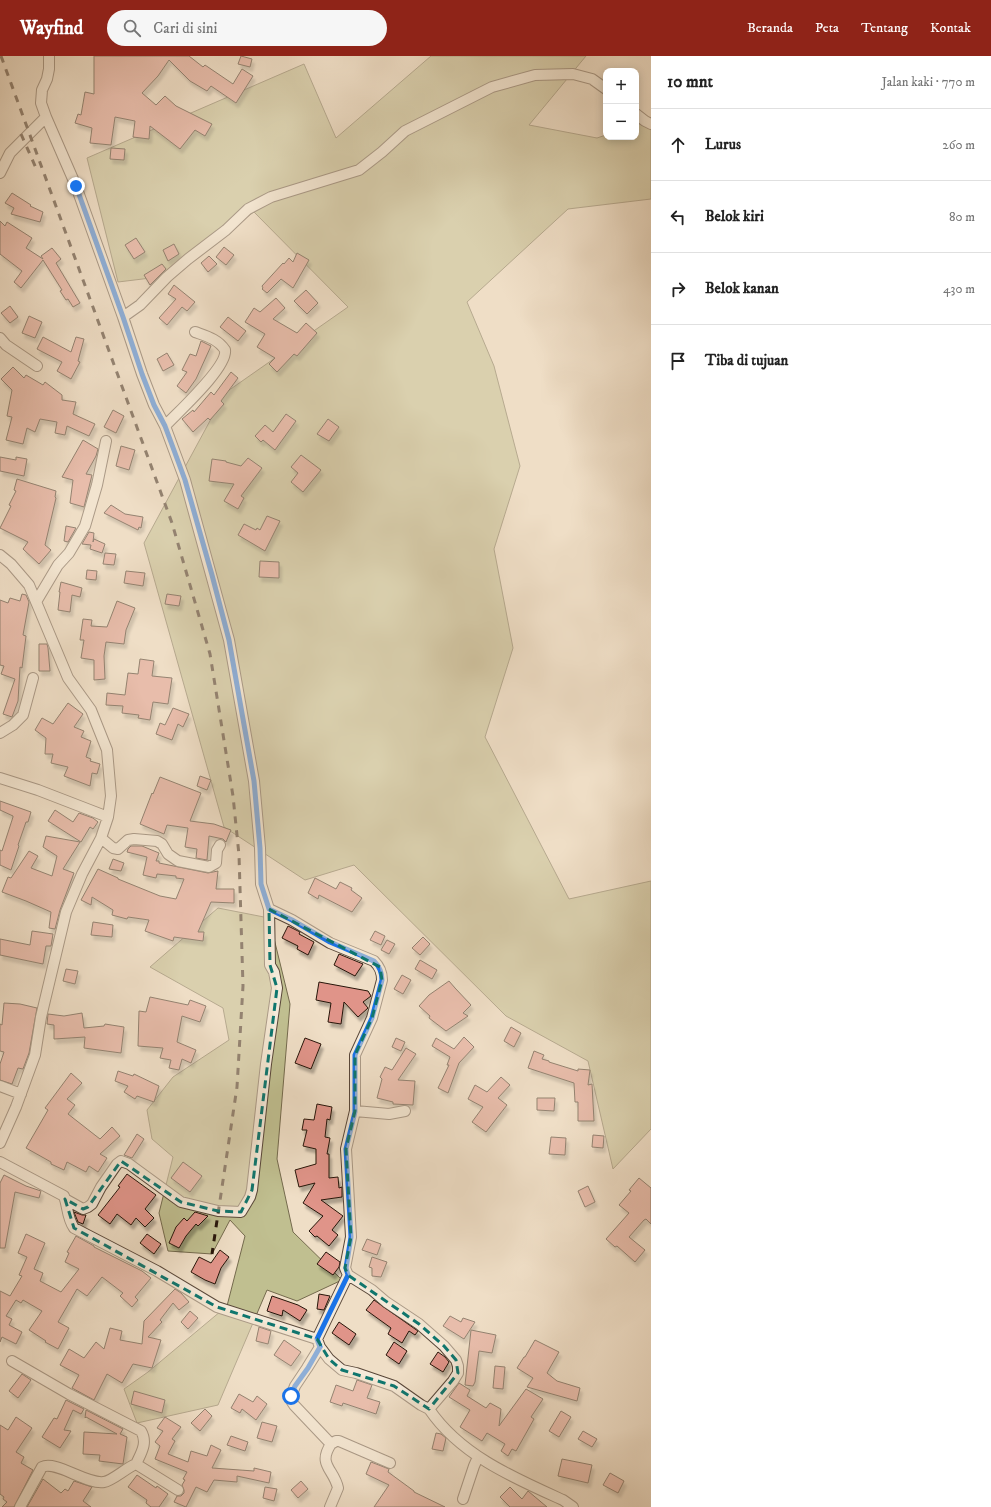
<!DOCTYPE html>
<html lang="id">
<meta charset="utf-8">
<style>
:root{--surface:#fff;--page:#f6f6f6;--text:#222;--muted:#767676;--line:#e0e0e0;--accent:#8f2418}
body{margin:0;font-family:"IM FELL DW Pica",serif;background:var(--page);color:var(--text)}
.controls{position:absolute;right:12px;top:12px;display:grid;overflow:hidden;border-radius:8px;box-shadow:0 2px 10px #0003}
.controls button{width:36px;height:36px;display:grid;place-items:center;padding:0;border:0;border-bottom:1px solid var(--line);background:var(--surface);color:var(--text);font:20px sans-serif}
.stop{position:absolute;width:12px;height:12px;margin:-9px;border:3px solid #1a73e8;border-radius:50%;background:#fff}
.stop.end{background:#1a73e8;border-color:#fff;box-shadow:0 1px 4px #0008}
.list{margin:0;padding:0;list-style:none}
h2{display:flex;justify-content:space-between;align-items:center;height:52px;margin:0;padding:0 16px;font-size:17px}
h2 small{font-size:13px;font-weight:400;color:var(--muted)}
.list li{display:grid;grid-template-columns:26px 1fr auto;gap:12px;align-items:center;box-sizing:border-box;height:72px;padding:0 16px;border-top:1px solid var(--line)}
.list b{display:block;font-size:15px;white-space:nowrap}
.list em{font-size:13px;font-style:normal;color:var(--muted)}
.icon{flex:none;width:22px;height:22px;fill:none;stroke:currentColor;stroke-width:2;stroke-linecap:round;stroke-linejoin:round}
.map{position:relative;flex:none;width:651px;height:1451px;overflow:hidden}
header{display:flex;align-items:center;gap:24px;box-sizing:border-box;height:56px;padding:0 20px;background:var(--accent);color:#fff}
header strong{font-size:19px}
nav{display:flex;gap:22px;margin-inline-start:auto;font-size:14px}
.search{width:280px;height:36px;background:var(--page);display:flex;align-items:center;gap:10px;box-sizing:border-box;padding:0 14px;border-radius:22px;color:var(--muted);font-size:15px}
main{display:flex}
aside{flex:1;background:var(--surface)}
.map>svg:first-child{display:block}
.green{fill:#c0bf90;stroke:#746a4d}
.building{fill:#e09489;stroke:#27150a;filter:url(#shadow)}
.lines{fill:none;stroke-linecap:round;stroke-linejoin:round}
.minor-casing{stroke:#594739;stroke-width:12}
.minor{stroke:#f5eada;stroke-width:10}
.rail{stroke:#27150a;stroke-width:3;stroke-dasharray:7 7;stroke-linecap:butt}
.route{stroke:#1a73e8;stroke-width:5}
.marked{fill:none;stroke:#0f766e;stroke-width:3;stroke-dasharray:8 5;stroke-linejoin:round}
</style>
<header>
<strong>Wayfind</strong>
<div class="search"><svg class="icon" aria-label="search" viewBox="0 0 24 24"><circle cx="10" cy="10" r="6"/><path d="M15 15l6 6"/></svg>Cari di sini</div>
<nav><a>Beranda</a><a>Peta</a><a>Tentang</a><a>Kontak</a></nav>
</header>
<main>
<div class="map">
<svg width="651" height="1451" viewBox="0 0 651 1451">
<defs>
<filter id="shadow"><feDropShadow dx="2.5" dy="4.5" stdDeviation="1" flood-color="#0004"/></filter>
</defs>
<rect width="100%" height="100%" fill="#efdec6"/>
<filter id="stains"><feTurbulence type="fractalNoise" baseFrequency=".005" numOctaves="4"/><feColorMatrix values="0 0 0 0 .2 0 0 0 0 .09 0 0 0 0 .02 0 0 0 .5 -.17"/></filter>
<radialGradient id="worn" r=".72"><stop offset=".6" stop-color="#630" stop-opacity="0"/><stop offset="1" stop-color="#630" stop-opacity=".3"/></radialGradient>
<path class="green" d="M431 0H586L529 69 597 82 606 79V81H636V69L651 64V143L568 153 467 246 494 310 520 410 494 493 513 592 485 681 569 843 651 825V1073L613 1113 588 1005 506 960 354 809 305 824 224 771 144 487 225 337 348 251 254 156 159 221 118 226 87 102 304 8 336 82Z
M218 852 269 862 290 948 277 1103 293 1176 342 1224 297 1245 267 1234 218 1349 137 1367 124 1333 148 1316 227 1250 245 1180 230 1164 212 1198 168 1195 159 1157 173 1101 152 1083 147 1054 173 1021 229 984 223 952 150 911Z"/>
<path class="building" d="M94 0H189L203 11 205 9 233 28 242 13 253 20 236 47 211 30 207 35 190 25 169 4 158 20 142 37 156 49 165 40 176 50 212 68 205 80 195 74 180 93 150 70 149 83 133 81 135 65 115 61 111 89 90 87 92 72 75 67 78 58 81 59 85 36 94 38Z
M241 0 252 3 250 11 238 8Z
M111 92 125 93 124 104 110 103Z
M12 137 31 149 30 150 43 156 40 166 11 158 14 152 5 147Z
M0 165 5 170 7 166 32 182 26 192 43 203 41 200 52 192 61 203 56 207 80 247 73 251 68 243 66 244 60 235 62 234 43 204 21 232 14 226 22 215 0 198Z
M136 182 145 196 134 203 125 189Z
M174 188 179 198 168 205 163 194Z
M224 191 234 199 226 209 216 201Z
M297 197 309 204 293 232 281 223 267 237 262 233 263 232 262 230 283 207 284 208 289 202 293 206Z
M209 200 217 208 208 216 201 207Z
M162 208 166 213 150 229 144 219Z
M174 229 195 246 187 255 182 251 167 269 159 262 176 243 168 238Z
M306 234 318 247 307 258 294 245Z
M276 242 285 252 273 263 297 277 306 267 317 277 297 300 294 298 277 316 269 308 275 302 257 291 265 278 245 266 254 252 260 256Z
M10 250 18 261 10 267 1 257Z
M29 260 42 266 35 282 22 277Z
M228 261 246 275 238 285 220 271Z
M43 281 71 296 76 281 84 283 78 305 80 306 71 323 57 315 62 306 37 293Z
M201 285 211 290 196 323 186 337 177 330 187 316 182 314 190 298 196 300Z
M167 297 174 309 163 315 157 303Z
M13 311 24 322 26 319 43 329 45 326 62 339V344L76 346 73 358 95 368 89 380 67 370 65 379 55 377 57 366 40 363 35 376 27 372 23 388 6 384 12 361 7 360 12 334 1 323Z
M231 316 238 322 221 345 224 348 210 364 208 362 193 376 182 363 193 354 194 356 211 336 214 339Z
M113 354 124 360 116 377 104 371Z
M286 358 296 365 275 394 263 384 261 386 255 380 265 369 273 376Z
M328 363 339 371 329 385 317 378Z
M83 384 98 393 96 400 86 418 92 419 84 451 70 447 73 424 62 421Z
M121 390 135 394 129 414 116 410Z
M301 399 321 414 303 436 291 426 298 417 291 411Z
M0 401 16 404V401L27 403 24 420 0 415Z
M248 402 262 412 241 440 244 442 238 453 224 445 234 428 209 425 212 403 226 405V406L241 410Z
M17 423 56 435 55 441 56 442 45 489 51 494 39 508 23 493 28 486 0 472 11 450 9 449 16 435 14 434Z
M111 449 125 458 143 461 141 472 139 471 138 474 104 457Z
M267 460 280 465 265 495 238 479 244 468 256 474 257 472 260 474Z
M66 470 76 472 68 486 64 485Z
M89 476 94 477 93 486 94 483 105 488 102 497 90 493 91 489 82 488Z
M105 497 116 498 114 509 103 508Z
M260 505 279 506V522L259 521Z
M87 514 97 515 96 524 86 523Z
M126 515 145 517 143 530 124 527Z
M61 526 82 532 80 541 72 539 70 556 58 554 60 536H59Z
M22 538 26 539 29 546 23 579 26 580 22 612 20 611 18 645 12 661 3 658 15 623 1 618 4 610 0 609V544L8 547 10 542 20 545Z
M167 538 181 540 179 550 165 548Z
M117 545 135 552 126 574 124 588 106 586 104 600 105 623 94 624V604L81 602 84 584H80L83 563 92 564 91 570 107 571Z
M39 588H47L48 592 50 615H39Z
M140 603 154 605 152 620 172 622 168 648 153 646 150 664 138 662 139 659 122 657 123 650 106 649 107 637 125 639 128 617 138 618Z
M68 647 83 658 74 671 84 675 81 681 91 685 86 701 91 703 90 705 100 708 97 718 92 717 90 730 64 720 68 711 51 707 53 698H45L46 682 35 674 42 662 53 668Z
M173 652 189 658 183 671 178 668 172 684 156 678 160 667 165 669Z
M200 720 211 724 207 734 197 730Z
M160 721 201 737 190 765 214 768 231 774 226 786 223 783 209 780 207 804 196 802 197 793 185 791 188 772 167 769 164 778 140 768 152 737 153 738Z
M0 745 31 756 28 766H26L18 789 19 790 11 814 0 809V794L2 795 13 761V760L0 754Z
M55 754 73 766 79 757 93 762 98 766 93 773 90 771 81 786 48 765Z
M46 780 80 786 63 813 74 817 60 854 55 873 49 872 51 856 26 845 2 836 8 821 11 822 29 795 38 800 31 812 52 820 57 800 43 791Z
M131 790H142L159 797 156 805H159V807L208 817 218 815 216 833H234V847L211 846 198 876H204L203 885 174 881 173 885 145 875 149 864 128 861 127 863 112 859 113 854 92 841 91 849 81 844 98 813 118 822V823L160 840 176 843 184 823 176 822V820L157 818 156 822 143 819 147 801 127 796 128 793Z
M113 803 124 807 121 815 109 813Z
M315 822 336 833 340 826 352 832 351 834 362 842 352 856 319 839 318 843 308 837Z
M93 866 113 869 112 881 91 879Z
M288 870 300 876 299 878 314 886 308 899 297 893 298 890 282 882Z
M32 875 53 878 51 890H46L43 908 0 899V883L30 889Z
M375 875 385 880 381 889 370 884Z
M423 881 430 888 420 899 412 892Z
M387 884 395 888 389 898 381 894Z
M339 898 363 908 355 920 334 909Z
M420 904 437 914 432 923 415 913Z
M66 913 78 915 75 928 63 925Z
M402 919 411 924 403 938 394 933Z
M449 925 455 932 471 949 463 957 468 960 446 975 429 962 430 960 419 950 429 939Z
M319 926 368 935 371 940 363 946 368 952 358 961 344 946 341 968 328 966 331 947 316 944Z
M150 941 188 949 190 944 206 950 200 966 182 960 177 986 196 994 191 1007 182 1003 179 1014 169 1012 171 1004 160 1002 163 992 138 990 139 955 146 956Z
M4 947 20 948 37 952 29 997 23 1013 18 1012 12 1028 0 1024V1008L4 996 0 995V968L2 969Z
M82 957 84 972 104 970 105 968 124 971 121 997 84 992 85 981 54 983V969L47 968 48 958 64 960Z
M511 971 521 977 514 991 504 985Z
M464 981 474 991 459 1007 448 1037 438 1032 449 1009H447L450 1001 432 990 436 982 454 993Z
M305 982 321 988 311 1013 295 1007Z
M396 982 405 986 401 995 392 991Z
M406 992 416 998 398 1024 415 1025 413 1049 393 1048V1046L377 1042 382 1023 380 1021 385 1011 392 1014Z
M534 995 544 999 542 1003 549 1005V1006L578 1015V1013L590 1014 588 1029 592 1028 594 1065H578V1046H575L574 1027 528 1012Z
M118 1015 133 1020 134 1018 159 1030 154 1046 137 1040 135 1043 124 1036 128 1030 115 1025Z
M71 1017 82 1027 67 1043 75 1049 68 1058 100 1083 112 1071 120 1080 100 1098 107 1102 98 1116 89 1110 86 1116 67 1106 64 1114 51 1108V1106L26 1092 48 1054 45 1052Z
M501 1021 510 1029 498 1042 507 1049 486 1076 472 1066 483 1051 468 1043 475 1029 487 1036Z
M537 1042H555L554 1055 537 1054Z
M317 1048 332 1051 330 1064 327 1063 325 1081 330 1082 327 1098H329V1122L338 1121 339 1132 342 1131V1141L321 1144 343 1160 332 1174 338 1179 329 1190 317 1180 315 1181 309 1175 323 1160 303 1147 315 1127 299 1131 295 1114 316 1108V1093L303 1090 307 1074H302L304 1063 314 1064Z
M137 1078 144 1083 132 1102 124 1099Z
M593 1079 604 1080 603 1092 592 1091Z
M551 1081 566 1082 565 1099 549 1098Z
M183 1106 202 1120 190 1136 171 1122Z
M127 1118 156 1139 145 1153 154 1162 145 1171 136 1162 131 1169 117 1158 110 1168 98 1159 120 1131 118 1130Z
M4 1119 26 1130 41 1135 39 1142 15 1136 5 1192H0V1127Z
M639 1122 651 1132V1168L646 1163 644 1164 629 1181 645 1194 635 1206 617 1190 615 1191 606 1183 629 1157 619 1149 631 1135 629 1134Z
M588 1130 595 1146 585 1151 578 1135Z
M74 1156 82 1159H86L83 1168 78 1166Z
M195 1156 208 1160 198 1170 196 1168 186 1180 179 1192 169 1187 176 1171 184 1162 187 1165Z
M26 1178 45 1187 34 1213 43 1217 40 1225 61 1236 79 1213 65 1206 69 1197 67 1196 76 1180 94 1190V1191L142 1215 151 1222 135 1241 138 1244 132 1251 120 1240 123 1237 102 1221 87 1240 77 1233 58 1266 69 1272 58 1293 45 1286 46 1285 29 1274 42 1255 23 1244 21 1247 16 1244 6 1260 12 1263 9 1269 22 1276 16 1288 2 1281 0 1286V1235L10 1240 22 1220 19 1219 27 1201 18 1197Z
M147 1178 161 1188 154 1198 140 1187Z
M367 1183 381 1188 377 1199 362 1194Z
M220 1194 229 1201 221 1212 215 1228 205 1224 191 1216 199 1201 211 1207Z
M326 1196 340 1206 339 1211 333 1219 317 1208Z
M372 1201 387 1206 381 1221 372 1220V1212L369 1211Z
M175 1233 181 1237 189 1246 179 1254 173 1247 160 1264 162 1266 148 1281 161 1284 152 1312 133 1308 122 1327 107 1318 94 1344 72 1332 79 1319 60 1309 69 1293 84 1302 96 1286 104 1293 110 1272 122 1275 120 1284 142 1288 144 1265Z
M319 1238 330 1240 324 1254 317 1253Z
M272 1240 298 1249 307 1254 300 1265 283 1254 282 1260 267 1255Z
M374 1244 415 1273 418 1275 415 1279 409 1275 402 1287 388 1278 391 1272 366 1254Z
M190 1255 198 1262 188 1273 181 1266Z
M450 1260 461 1266 463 1262 475 1266 464 1283 443 1270Z
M339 1266 356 1278 349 1289 332 1277Z
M259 1271 271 1275 268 1288 256 1285Z
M471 1274 496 1279 492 1297 479 1295 475 1326 473 1330 465 1329Z
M284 1284 301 1296 291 1310 274 1299Z
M535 1284 559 1296 547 1317 557 1325 580 1332 577 1345 527 1331 533 1322 517 1312 524 1301H525Z
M394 1286 407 1295 399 1308 386 1299Z
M438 1296 445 1301 449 1306 443 1316 430 1308Z
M495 1310 505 1311 503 1333 493 1332Z
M22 1318 31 1324 18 1342 9 1335Z
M357 1324 372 1329 367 1342 380 1346 376 1358 343 1347 342 1350 330 1346 336 1329 353 1335Z
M459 1327 470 1334 467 1340 486 1352 490 1347 501 1353 499 1370 526 1333 543 1343 531 1361 534 1363 516 1395 512 1393 508 1400 501 1395 505 1388 487 1377 482 1385 460 1371 470 1354 449 1341Z
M134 1335 165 1344 162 1357 131 1348Z
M239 1338 253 1346 257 1340 267 1348 256 1364 242 1353 240 1357 231 1352Z
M66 1344 84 1353 81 1358 73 1354 64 1374 71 1375 60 1392 42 1381 54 1362 57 1363Z
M205 1353 212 1360 200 1375 191 1367Z
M86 1354 123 1373 120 1378 127 1381 123 1408 99 1405 100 1399 83 1398 84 1376 117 1378 86 1361 85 1362Z
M561 1355 571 1361 559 1381 549 1375Z
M16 1361 32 1372 16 1396 24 1401 21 1407 33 1414 14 1451H2L7 1446 3 1443 4 1441 0 1438V1369L8 1374Z
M165 1361 181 1371 172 1383 175 1385 168 1398 188 1406 191 1395 207 1400 211 1389 221 1394 212 1412 254 1415V1412L271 1416 269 1427 237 1420V1426L214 1424 207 1436 196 1431 186 1451 174 1446 177 1440H181L184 1437V1434L182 1429 185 1424 183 1423 187 1416 155 1403 160 1390 155 1386 163 1375 157 1372Z
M262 1366 277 1370 272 1386 257 1382Z
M583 1375 597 1383 592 1391 578 1383Z
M436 1377 441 1378 446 1382 443 1395 432 1393Z
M231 1380 248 1386 245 1395 227 1389Z
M562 1403 592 1409 588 1427 558 1420Z
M371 1406 389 1413 388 1416 414 1435V1436L445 1451H374L389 1429 366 1418Z
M610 1417 624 1425 618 1437 603 1429Z
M137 1419 156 1432 157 1430 168 1438 159 1451H151L146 1447 147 1444 128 1431Z
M43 1423 61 1437 65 1433 68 1435 74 1425 92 1431 83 1445 91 1451H27Z
M301 1425 308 1433 298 1442 291 1434Z
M265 1431 277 1433 274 1445 263 1442Z
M510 1431 522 1443 528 1435 547 1451H510L500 1441Z"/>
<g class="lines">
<defs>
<path id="minor" d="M636 58 645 65 651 68
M46 61 76 130 123 261 142 318 154 349 165 370 185 424 229 584 254 725 260 792 261 828 269 853 292 864 330 887 374 905C380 911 382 916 382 924L372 962 355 999V1055L346 1093 351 1181 345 1212 348 1219 372 1234 386 1246 419 1268 444 1290 456 1304 458 1310V1317L453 1325 429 1353C460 1399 514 1422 563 1444L573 1451
M0 117 10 97 46 61 41 47 42 34 47 23 49 13V0
M123 261 140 249 167 221 188 203 226 174 248 153 271 141 359 114 382 96 405 75 492 31 535 19 573 18 592 23 606 33
M0 282 6 289 37 310
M165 370C178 356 228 311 225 294 218 283 206 280 195 276
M0 499 11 508 29 529 68 622 91 654 107 694 111 740 108 761 101 782 82 818 66 856 41 961 35 999 16 1051 0 1087
M36 546 58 509 69 497 85 470 97 429 106 385
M0 677 13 669 23 659 33 622
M0 722 38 734 108 761
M101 782 113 792 118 793 128 784 134 783 157 785 162 788 168 798 178 805 209 811 216 807 217 794 220 789
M0 1030 21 1038
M355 1055 389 1058 405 1055
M0 1106 64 1140C68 1151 67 1162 74 1172L157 1215 217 1251 317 1283 320 1291 329 1303 342 1314 356 1317 394 1330 421 1349 429 1353
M65 1143 83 1153 88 1151 92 1148 101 1131 117 1108 121 1105 129 1108 181 1146 218 1155 241 1156 250 1141 252 1134 266 1008 277 932 274 916 270 909 269 853
M317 1283 348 1219
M320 1291 307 1312 295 1330 290 1343 294 1349 331 1388C317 1409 334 1413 338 1432L330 1451
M12 1305 69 1338 141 1375C148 1387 141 1397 136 1408
M331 1388 336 1385H339L390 1407
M463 1443 474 1410 478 1401
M20 1451 42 1411C56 1404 87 1429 104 1426 112 1425 126 1412 136 1408L178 1434"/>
</defs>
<use href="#minor" class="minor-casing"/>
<use href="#minor" class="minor"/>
<path class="rail" d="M1 0 172 467 210 598 233 740 239 799 243 930 237 1031 212 1198
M21 78 36 112"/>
</g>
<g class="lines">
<path class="route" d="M76 130 123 261 142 318 154 349 165 370 185 424 212 519 229 584 254 725 260 792 261 828 269 853 292 864 330 886 374 905C380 911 382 916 382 924L372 962 355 999V1056L346 1093 351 1181 346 1212 348 1219 317 1283 320 1291 308 1312 295 1330 291 1340"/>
</g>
<path d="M0 0H651V1451H0ZM269 853 380 911 382 924 372 962 355 999V1055L346 1093 351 1181 345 1212 348 1219 419 1268 444 1290 456 1304 458 1317 429 1353 394 1330 342 1314 329 1303 317 1283 217 1251 74 1172 65 1143 83 1153 88 1151 121 1105 181 1146 218 1155 241 1156 252 1134 277 932 270 909Z" fill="#efdec6" fill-opacity=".55" fill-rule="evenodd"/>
<path class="marked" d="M269 853 380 911 382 924 372 962 355 999V1055L346 1093 351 1181 345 1212 348 1219 419 1268 444 1290 456 1304 458 1317 429 1353 394 1330 342 1314 329 1303 317 1283 217 1251 74 1172 65 1143 83 1153 88 1151 121 1105 181 1146 218 1155 241 1156 252 1134 277 932 270 909Z"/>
<rect width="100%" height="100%" filter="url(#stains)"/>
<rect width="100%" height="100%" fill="url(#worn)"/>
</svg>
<div class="controls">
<button>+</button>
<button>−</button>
</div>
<div class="stop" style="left:291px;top:1340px"></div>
<div class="stop end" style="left:76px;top:130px"></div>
</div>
<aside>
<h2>10 mnt<small>Jalan kaki · 770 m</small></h2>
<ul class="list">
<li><svg class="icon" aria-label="ahead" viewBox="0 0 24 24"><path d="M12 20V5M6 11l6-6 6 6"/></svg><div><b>Lurus</b></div><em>260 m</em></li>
<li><svg class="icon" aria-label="left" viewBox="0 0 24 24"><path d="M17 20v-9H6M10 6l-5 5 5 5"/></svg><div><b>Belok kiri</b></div><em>80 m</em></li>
<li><svg class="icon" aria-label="right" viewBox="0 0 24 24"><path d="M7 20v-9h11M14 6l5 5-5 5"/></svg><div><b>Belok kanan</b></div><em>430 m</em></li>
<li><svg class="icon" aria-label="arrive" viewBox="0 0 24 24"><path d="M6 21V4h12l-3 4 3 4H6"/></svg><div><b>Tiba di tujuan</b></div></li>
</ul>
</aside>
</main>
